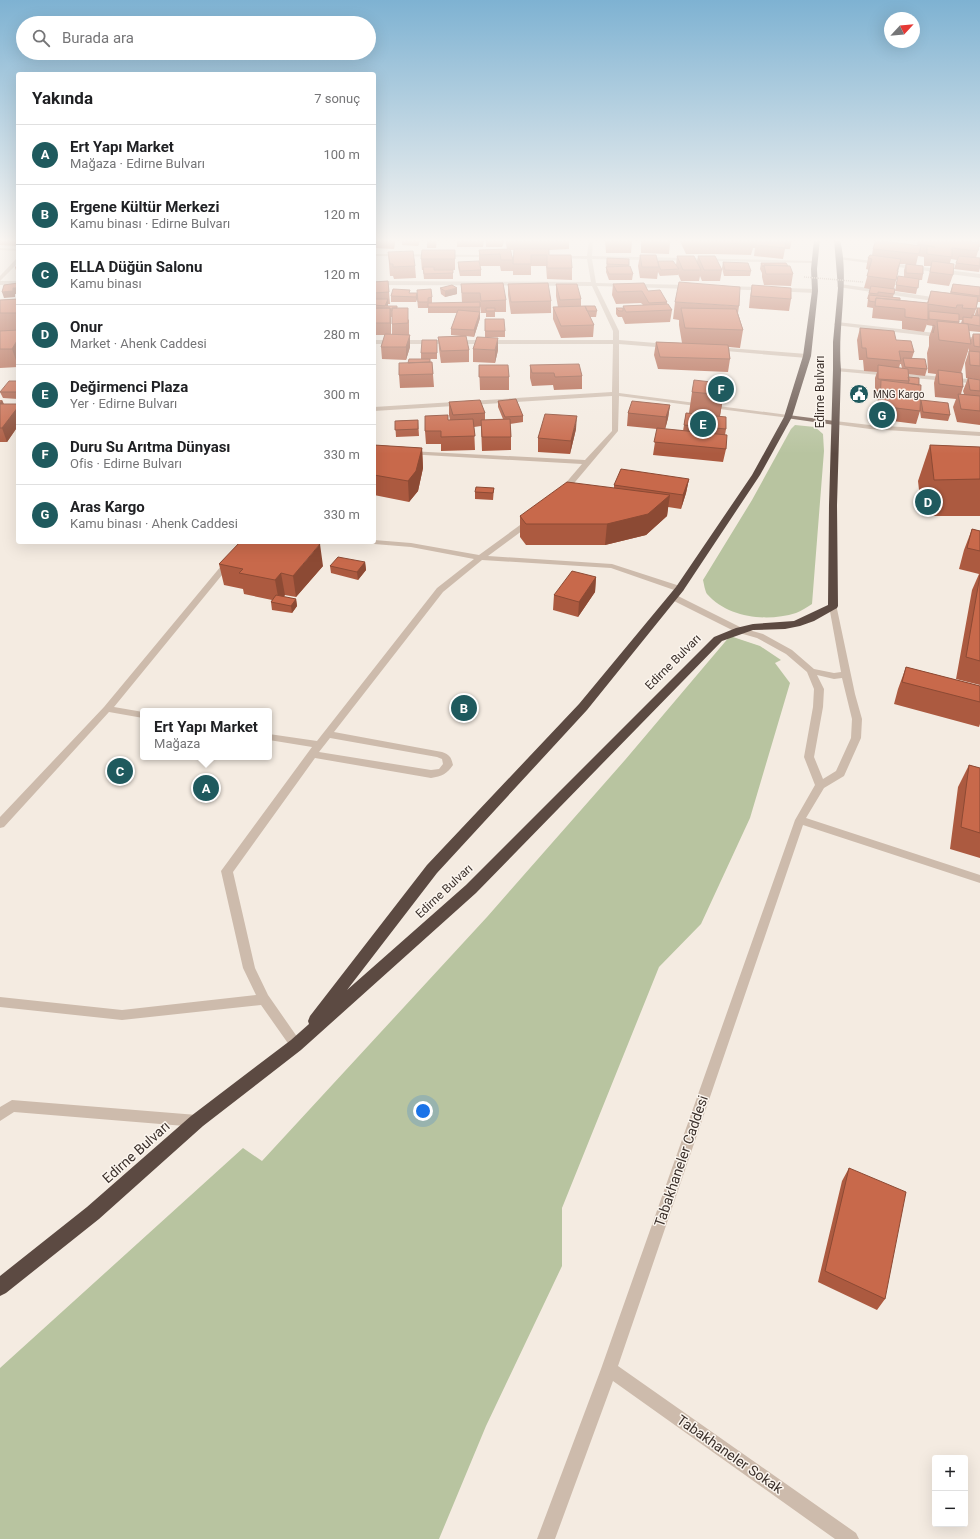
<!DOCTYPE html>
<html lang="tr">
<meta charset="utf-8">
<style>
:root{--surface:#fff;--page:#f2f2f2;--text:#202124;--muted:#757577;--line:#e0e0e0;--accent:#1f5a5e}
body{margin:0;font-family:Roboto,sans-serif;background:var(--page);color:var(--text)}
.controls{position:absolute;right:12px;bottom:12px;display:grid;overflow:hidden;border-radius:4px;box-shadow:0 4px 16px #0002}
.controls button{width:36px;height:36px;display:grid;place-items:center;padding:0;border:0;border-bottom:1px solid var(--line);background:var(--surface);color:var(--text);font:20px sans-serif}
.compass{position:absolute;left:884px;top:12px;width:36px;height:36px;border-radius:50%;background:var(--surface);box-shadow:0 4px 16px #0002;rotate:64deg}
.you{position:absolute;left:423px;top:1111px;width:14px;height:14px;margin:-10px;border:3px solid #fff;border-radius:50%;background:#1a73e8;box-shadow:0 0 0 6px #1a73e833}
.badge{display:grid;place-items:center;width:26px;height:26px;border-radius:50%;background:var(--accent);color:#fff;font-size:13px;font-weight:700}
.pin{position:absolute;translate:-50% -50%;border:2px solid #fff;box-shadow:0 1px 4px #0006}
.popup{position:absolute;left:140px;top:708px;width:132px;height:52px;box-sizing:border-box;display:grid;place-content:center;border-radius:4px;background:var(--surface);filter:drop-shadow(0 1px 3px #0005);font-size:13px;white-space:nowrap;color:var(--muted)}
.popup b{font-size:15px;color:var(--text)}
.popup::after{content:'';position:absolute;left:50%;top:100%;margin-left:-8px;border:8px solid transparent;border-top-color:var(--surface)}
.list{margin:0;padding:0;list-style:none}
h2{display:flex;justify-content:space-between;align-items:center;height:52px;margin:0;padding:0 16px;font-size:17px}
h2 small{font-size:13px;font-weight:400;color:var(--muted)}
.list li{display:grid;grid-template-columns:26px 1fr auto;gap:12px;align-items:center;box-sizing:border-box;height:60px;padding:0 16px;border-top:1px solid var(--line)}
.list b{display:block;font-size:15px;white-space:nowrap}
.list p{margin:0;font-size:13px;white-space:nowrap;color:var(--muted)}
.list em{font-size:13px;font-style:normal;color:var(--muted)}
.icon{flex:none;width:22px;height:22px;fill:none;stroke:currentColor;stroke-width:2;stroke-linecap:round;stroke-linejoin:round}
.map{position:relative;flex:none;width:980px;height:1539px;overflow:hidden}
.search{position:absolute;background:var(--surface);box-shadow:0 4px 16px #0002;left:16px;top:16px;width:360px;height:44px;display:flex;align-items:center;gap:10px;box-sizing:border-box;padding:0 14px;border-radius:22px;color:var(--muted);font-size:15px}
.panel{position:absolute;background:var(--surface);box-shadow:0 4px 16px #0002;left:16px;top:72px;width:360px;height:472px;border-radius:4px}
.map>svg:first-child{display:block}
.green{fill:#b8c4a0}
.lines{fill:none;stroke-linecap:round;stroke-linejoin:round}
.minor{fill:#cdbbac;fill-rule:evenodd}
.major{fill:#7d675c;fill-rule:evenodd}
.highway{fill:#5c4a42;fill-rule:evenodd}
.path-bridge{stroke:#b9a596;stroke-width:1.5;stroke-dasharray:1 1;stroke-linecap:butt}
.wall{fill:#ac5a40;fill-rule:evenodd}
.shaded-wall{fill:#8c4a34}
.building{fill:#c8694b;stroke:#8c4a34}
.labels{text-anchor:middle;stroke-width:3;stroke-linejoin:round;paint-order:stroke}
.far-poi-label{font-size:10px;fill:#3b302b;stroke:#fbf5ee;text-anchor:start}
.street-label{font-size:12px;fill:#3b302b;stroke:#fbf5ee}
.near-street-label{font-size:14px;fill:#3b302b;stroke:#fbf5ee}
</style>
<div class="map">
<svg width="980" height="1539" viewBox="0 0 980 1539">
<rect width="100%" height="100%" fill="#f4ebe1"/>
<path class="green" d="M795 425 815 427 823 434 824 451 812 604C807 607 801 611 796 613 767 622 728 618 707 594 705 591 704 584 703 580L752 500 791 429Z
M730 636 760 646 781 660 775 663 790 683 750 818 701 924 659 967 562 1208V1266L486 1426 439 1539H0V1368L243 1148 262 1161 487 917 625 760Z"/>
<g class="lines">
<path class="minor" d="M589 239H593L592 256 817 261V263H815L592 259 596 283 690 285 693 287 690 289 597 286 619 331V340L668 344 671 346 668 348 619 344V393L788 415 790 416V418L619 396 618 431 565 494H562L558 492 582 464 407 454 406 453 409 451 585 460 612 431V396L374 411V407L612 392 613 344H374V340H613V331L592 286 374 285V281L591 282 587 259 558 258 556 257 558 256H587Z
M877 239H887L932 245 930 246Z
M0 248 18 249V251L0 250Z
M374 254 492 255 494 256 492 257 374 256Z
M840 257 980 274V278L838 259Z
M16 259H18V263L0 281V276Z
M0 281H18V285H0Z
M840 284 940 298 943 300 940 302 838 287 837 286Z
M728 286 815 289 818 291 815 293 726 289V287Z
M837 322 980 338V342L835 325 834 324Z
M716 347 807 354 810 356 807 358 714 350 713 349Z
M837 368 980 380V384L835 371V369Z
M835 421 870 425 980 432V436L870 429 833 424 832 423Z
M527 520H530L534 522 488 556 612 564 683 587 684 589 683 591H677L611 568 482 560 443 592 334 732 442 752C450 755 451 757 453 765 447 774 442 776 431 778L315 758 233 872 255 968 268 995 300 1041 302 1045 300 1049 296 1051 292 1049 261 1005 122 1020 0 1007V997L122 1010 256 995 243 968 221 871 312 747 269 740V734L317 741 437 588 474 559 411 547 374 544 370 542H374V540L411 543 479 555ZM330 738 437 757 442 759 443 764 439 769 431 770 319 752Z
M241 542H249L114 707 143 712V718L109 712 4 827 0 828V817L104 707Z
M670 595H676L742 628 763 634 792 650 814 669 834 673 841 672 829 606 830 604H836L855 694 862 719 861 738 844 776 824 788 806 818 980 875V883L803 825 618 1366 856 1533 859 1539H835L613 1381 555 1539H537L601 1369 795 820 815 785 804 757 813 707 814 689 807 672 786 654 757 638 736 632 670 599 669 597ZM817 675 834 679 842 678 852 719 851 738 836 771 823 779 814 757 823 707 824 689Z
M12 1100 197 1115 202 1116 204 1121 202 1126 197 1127 14 1112 0 1121V1107Z"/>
<path class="major" d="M788 415 835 421 838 423 835 425 786 418V416Z"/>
<path class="highway" d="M814 239H820L817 269 818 291 811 356 792 417 760 475 683 591 587 710 437 873 347 990 466 885 714 637 736 628 753 624 794 621 828 605 829 505 833 370V342L838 288 834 239H840C850 282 837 326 841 370L837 505 838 606 837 608 814 621 800 626 785 629 753 630 722 641 476 893 301 1050 203 1126 99 1219 6 1293 0 1296V1276L87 1207 191 1116 291 1040 309 1024 308 1021 310 1016 427 865 579 704 676 587 752 475 784 417 803 356 812 291 811 269Z"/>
<path class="path-bridge" d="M804 277 863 282"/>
</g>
<path class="wall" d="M0 239H18V246L0 245Z
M374 239H395L394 249 374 248Z
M402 239H420L418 246 402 245Z
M427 239H437L436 248H427Z
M484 239 483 247H457V242Z
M505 239H569V249L549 250V255L572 268V280L547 279 546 266H531V275H513V271H501L500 266H480L479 261V250L507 249ZM511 250H514L513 260Z
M605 239H631L632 242 631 253H606Z
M641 239H670V243L669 254 641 253Z
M679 239H792L790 249H785L783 259 754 256 755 248H753L751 255 715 254H686Z
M918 239H949L975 242 974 239H980V247H979L978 251 976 258H980V268L979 272 954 269 957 260 951 259 950 263 953 275 949 286 927 283 931 266H924V257L918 256 916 265 923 274 922 280H919L916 294 895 291 898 276 904 277V270L906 264H900L894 289H895L893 297 900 300 927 303 931 291 950 293 953 284 980 287V302H978L976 309 974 315 975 316V314L977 308H980V332L969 331 970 342 973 334H980V380L966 378 965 363 969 351V348L961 373 963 387 961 394H964L963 391 968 378 980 380V425L957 422 953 407 956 399 935 397 934 383 936 374 928 373 927 353 929 346V337L933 326 927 325V324L924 332 902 329V321L872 318 873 308 867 307 868 299H867L870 289 864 288 869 270 866 269 868 258 872 255 873 249 917 245ZM959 320H962L961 323H959Z
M486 241H504L502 247H486Z
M455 250V270H453V279H424L423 270H422L421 259Z
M388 252 415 266 416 278 394 279 393 276H390Z
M640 255 658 261 676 265 677 256 697 261 698 256 722 270 720 281H702L700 276 699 281H681L678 274V275L660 276 658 272 657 279 640 278 638 266Z
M607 258 629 259V266L633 274 632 280H609L606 272Z
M458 262 481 270V276H460L458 267Z
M723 262 751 271 750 276H724L722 268Z
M761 263 793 274 791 286 764 285 762 277V273L760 269Z
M18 264V277L15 267Z
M388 281 390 304H388V306L397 308 409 320V335H410V347L406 360 382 359 381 347 385 335H374V282ZM391 317H392V335H391Z
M461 284 506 300V312H495V317H486V313H481L480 306V318L474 337 466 336 469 350V362L441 363 439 349 438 337 461 336 451 335V329L457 313H428V308H418L417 298 416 302H391V296L410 293 432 297V303H462Z
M508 284 551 301V313L511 314 508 295Z
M556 284 581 299V306H585L597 311 596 317H590L594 325 593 337 561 338 553 319V307H558L556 296Z
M613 284 648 291 667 302V304L672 310 670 322 625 324 622 317H618L616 314V308H623V306L643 305 641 303 616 304 612 295Z
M752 285 791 299 789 311 749 308 750 297Z
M440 288 457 294 445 297 441 294Z
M18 299V367L0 368V300Z
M675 302 739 306 738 313 743 330 740 348 729 347 730 359 728 372 658 369 654 355 656 342 682 343 679 325V320L673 319Z
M485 319 505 331V337H485Z
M860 328 896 340 914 352 912 358 927 369 925 376 908 374V377L920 404 921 400 950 415 948 421 921 418 920 411 916 424 877 419 878 392H875V378L877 372 864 371 863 360H859L857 340ZM900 364H901L902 368H899Z
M437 340V359H427L431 362H432L434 387 400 388 399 375 408 363 421 359V353Z
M473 349 498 350 495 363 473 362Z
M479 365 509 377V390H480Z
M530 365 582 376V389L554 390 553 385 532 386 530 378Z
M18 381V399L3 398 0 392Z
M725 386 720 416 726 429 725 435 726 449 723 462 653 455 657 429 627 426 628 413 670 405 668 418 665 429 683 431 686 413H689L692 392Z
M0 400H2L4 404H18V426L7 442H0Z
M498 401 523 416V422L510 424 511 437V450L482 451 481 426 474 427 475 450 441 451V444H426L425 431 448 420H450L449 415V402L485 413V420L503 419 498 407Z
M418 420 419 436 396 437 395 421Z
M576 429 570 454 538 452V438Z
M374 445 422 448 423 468 418 491 409 502 374 495Z
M930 445 980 447V516H922L918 481Z
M689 479 686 493 681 509 668 507 667 516 646 535 605 545H526L520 537V516L614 488V485Z
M494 488 493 500 475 499V492Z
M972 529 980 531V685L956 679 972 590 979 574 959 569 964 550Z
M365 562 366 570 358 580 331 573 330 566Z
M219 564 323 566 296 597 285 595 283 597 296 599 297 606 292 613 272 610 271 602 272 600 244 594 243 589 224 585Z
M596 577 595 592 578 617 553 610 554 595Z
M906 667 980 686V724L979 727 894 704 898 689Z
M969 765 980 768V858L950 849 958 787Z
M849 1168 885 1299 877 1310 818 1282 842 1181Z"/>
<path class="shaded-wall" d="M394 239H395L394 249Z
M418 239H420L418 246 417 240Z
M503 239H504V241L502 247V242Z
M13 288H18V294H15V297L4 298 2 292Z
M457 288V294L445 297V291Z
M417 293V299L416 302V297Z
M388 299V305L385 312V306Z
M390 308 391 320V335L390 323Z
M480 312V318L474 337V330Z
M410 335V347L406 360V347Z
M498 338V350L495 363V350Z
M18 339V366L12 349Z
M725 386 719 421 717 429 723 395Z
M2 400 7 413 0 407V403Z
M670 405 668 418 665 430 666 417Z
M18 407V426L7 442 2 428Z
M577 416 576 429 570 454 571 441Z
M422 448 423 468 418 491 409 502 408 481Z
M689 479 686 493 681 509 683 495Z
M670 495 667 516 646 535 605 545 607 524Z
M320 544 323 566 296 597 293 576Z
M365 562 366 570 358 580 357 572Z
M281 573 285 595 279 602 275 580Z
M596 577 595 592 578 617 579 602Z
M296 599 297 606 292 613 291 606Z"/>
<path class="building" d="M402 239H418L417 240H402Z
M427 239H436V242H427Z
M457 239H484L483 242H457Z
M487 239H503L502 242 486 241Z
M606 239H631L632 242H606Z
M641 239H670V243L642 242Z
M685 239H752L753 244 717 243H687Z
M757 239H786H783L786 240 785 248 756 245Z
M919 239H949L979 243 978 251 952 248V257L927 254V246L935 247 918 244Z
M978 239H980V241H977Z
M876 240 921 246 919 254 873 249Z
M510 249 513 260H501L500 254 480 255 479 250Z
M514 249H549V255H571L572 268H547V255H531V264H513Z
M422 250H455V259H421Z
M413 251 415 266 393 267V264H390L388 252Z
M640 255H656L659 267H642Z
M870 255 901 259 897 271H898L896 280 867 276 872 259 868 258Z
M677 256H694L701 270H683Z
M698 256H715L722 270H704Z
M959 256 980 258V266L956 263Z
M607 258 629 259V265L607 264Z
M479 261 481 270 460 271 458 262Z
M658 261H673L679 269 661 270 659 266Z
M932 261 954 264 953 275 930 272Z
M723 262 748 263 751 271 725 270Z
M761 263H786L788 266 764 265 763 267Z
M906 264 923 266V274L906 273Z
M764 265 790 266 793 274H766Z
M630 266 633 274H609L606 267Z
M423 267H434V270H453V273L424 274Z
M898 276 919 279 918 288 896 285Z
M388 281 389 292 374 293V282Z
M679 282 740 287 739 306 675 302Z
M18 283V288H13V291L2 292 4 285Z
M503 283 506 300 481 301 480 293H462L461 284Z
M548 283 551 301 511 302 508 284Z
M644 283 648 291 660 290 667 302 649 303 642 291 617 292 613 284Z
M556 284H577L581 299 560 300Z
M953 284 980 287V296L951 292Z
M452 285 457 288 445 291 440 288Z
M752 285 791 288V299L751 296Z
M871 286 895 289 894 294 878 292V294L869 293Z
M393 289 410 290 409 293H417L416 297 391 296Z
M431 289 432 297 428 298V302H418L417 290Z
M931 291 978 297 976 309 962 308 963 305H957L956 308 928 304V320L905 317V309L875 306 876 298 928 303Z
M869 295 900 298V300L876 298 875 302 869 301Z
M18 299V313H0V300Z
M374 299H388L385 306 374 305Z
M480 302V307H428V303Z
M668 304 672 310 626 312 623 306Z
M374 306H397V308H392V311H391L390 308H374Z
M585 306 594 325 561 326 553 307Z
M585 306H595L597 311H587Z
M374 308H390V323H374Z
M392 308H408V323L392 324Z
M486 308H495V311H486Z
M616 308H623V311H619Z
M681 308 736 309 743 330 685 328Z
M977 308H980V315H978Z
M458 310 480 312 474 330 451 329Z
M929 311 959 314V322L929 319Z
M972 315 980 316V326L963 323V317L972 318Z
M485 319H504L505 331H485Z
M937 321 968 324 971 344 939 340Z
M933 325 935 326 933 333Z
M860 328 894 331 896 340 911 341 914 352 899 351 901 361 867 358 866 348H862Z
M18 330V339L12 349H0V331Z
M385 334 410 335 406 347H381Z
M973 334H980V347L974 346Z
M466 336 469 350 441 351 438 337Z
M477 337 498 338 495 350 473 349Z
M422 340H437V353H421Z
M656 342 728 345 730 359 660 357Z
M969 351 980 352V366L970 365Z
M903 358 925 359 927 369 905 367Z
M409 359H430V362L408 363Z
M432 362 433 374 399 375V363Z
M579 364 582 376 555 377 554 373H532L530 365Z
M479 365H508L509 377H479Z
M878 365 908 369 909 381 878 379Z
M938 370 962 373 963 387 939 384Z
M908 377 919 378V385L908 383 909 381Z
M968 378 980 380V391L970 390Z
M694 380 720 383 725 386 723 395 692 392Z
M881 380 921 385 920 411 880 406Z
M9 381H18V392H0Z
M958 394 980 396V411L961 409Z
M516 399 523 416 505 417 498 401Z
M480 400 485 413 453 415 449 402Z
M921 400 948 403 950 415 923 412Z
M632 401 670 405 666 417 628 413Z
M0 404H18V407L2 428H0Z
M686 413 726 417V429L684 425Z
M545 414 577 416 571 441 538 438Z
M448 415V420L473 419 475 436 441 437V431H425V416Z
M510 419 511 437H482L481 420Z
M418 420V429L395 430V421Z
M657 428 727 435 726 449 654 442Z
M374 445 422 448 416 471 408 481 374 475Z
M930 445 980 447V479L934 480Z
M621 469 689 479 683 495 614 485Z
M567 482 670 495 648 514 607 524H526L520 516Z
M476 487 494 488 493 493 475 492Z
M972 529 980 531V551L967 548Z
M240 542H307L320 544 293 576 281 573 275 580 239 573 243 569 219 564Z
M338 557 365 562 357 572 330 566Z
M572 571 596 577 579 602 554 595Z
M980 575V661L966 657Z
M276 595 296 599 291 606 271 602Z
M906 667 980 686V702L902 682Z
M969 765 980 768V833L961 827Z
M849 1168 906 1192 885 1299 825 1271Z"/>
<linearGradient id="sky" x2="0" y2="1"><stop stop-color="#7eb2d2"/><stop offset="0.53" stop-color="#faf6f2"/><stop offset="1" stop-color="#faf6f2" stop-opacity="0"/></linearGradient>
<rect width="980" height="454" fill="url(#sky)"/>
<defs>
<symbol id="civic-disc" viewBox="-11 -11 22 22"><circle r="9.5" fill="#1f5a5e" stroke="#fbf5ee"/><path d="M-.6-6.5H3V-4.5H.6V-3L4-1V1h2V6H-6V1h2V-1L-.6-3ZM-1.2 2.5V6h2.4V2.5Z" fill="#fff"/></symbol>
</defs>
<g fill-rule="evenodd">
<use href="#civic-disc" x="848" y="383" width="22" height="22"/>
</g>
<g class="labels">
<g class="far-poi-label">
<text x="873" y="398">MNG Kargo</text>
</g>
<g class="street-label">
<text transform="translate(820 392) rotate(-90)" y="4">Edirne Bulvarı</text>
<text transform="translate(673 662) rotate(-45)" y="4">Edirne Bulvarı</text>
<text transform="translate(444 891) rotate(-43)" y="4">Edirne Bulvarı</text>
</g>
<g class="near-street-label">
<text transform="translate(136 1152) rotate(-42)" y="5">Edirne Bulvarı</text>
<text transform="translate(681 1161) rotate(-71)" y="5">Tabakhaneler Caddesi</text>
<text transform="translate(730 1454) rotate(35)" y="5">Tabakhaneler Sokak</text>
</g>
</g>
</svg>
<div class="controls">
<button>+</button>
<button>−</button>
</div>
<svg class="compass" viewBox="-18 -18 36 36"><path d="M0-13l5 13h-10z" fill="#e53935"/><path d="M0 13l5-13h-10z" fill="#757577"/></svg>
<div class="you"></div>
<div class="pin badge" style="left:206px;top:788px">A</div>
<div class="popup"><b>Ert Yapı Market</b>Mağaza</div>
<div class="pin badge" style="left:464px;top:708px">B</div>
<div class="pin badge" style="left:120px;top:771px">C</div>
<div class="pin badge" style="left:928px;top:502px">D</div>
<div class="pin badge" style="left:703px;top:424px">E</div>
<div class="pin badge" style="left:721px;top:389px">F</div>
<div class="pin badge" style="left:882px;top:415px">G</div>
<div class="search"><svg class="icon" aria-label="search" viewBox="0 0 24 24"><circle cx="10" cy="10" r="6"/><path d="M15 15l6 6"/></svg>Burada ara</div>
<section class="panel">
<h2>Yakında<small>7 sonuç</small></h2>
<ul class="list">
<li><span class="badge">A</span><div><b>Ert Yapı Market</b><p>Mağaza · Edirne Bulvarı</p></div><em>100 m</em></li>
<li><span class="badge">B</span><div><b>Ergene Kültür Merkezi</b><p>Kamu binası · Edirne Bulvarı</p></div><em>120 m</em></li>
<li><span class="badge">C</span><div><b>ELLA Düğün Salonu</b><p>Kamu binası</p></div><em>120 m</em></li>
<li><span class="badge">D</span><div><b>Onur</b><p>Market · Ahenk Caddesi</p></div><em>280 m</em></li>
<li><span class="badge">E</span><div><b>Değirmenci Plaza</b><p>Yer · Edirne Bulvarı</p></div><em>300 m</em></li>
<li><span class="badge">F</span><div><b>Duru Su Arıtma Dünyası</b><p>Ofis · Edirne Bulvarı</p></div><em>330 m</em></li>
<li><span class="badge">G</span><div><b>Aras Kargo</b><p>Kamu binası · Ahenk Caddesi</p></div><em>330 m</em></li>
</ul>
</section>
</div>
